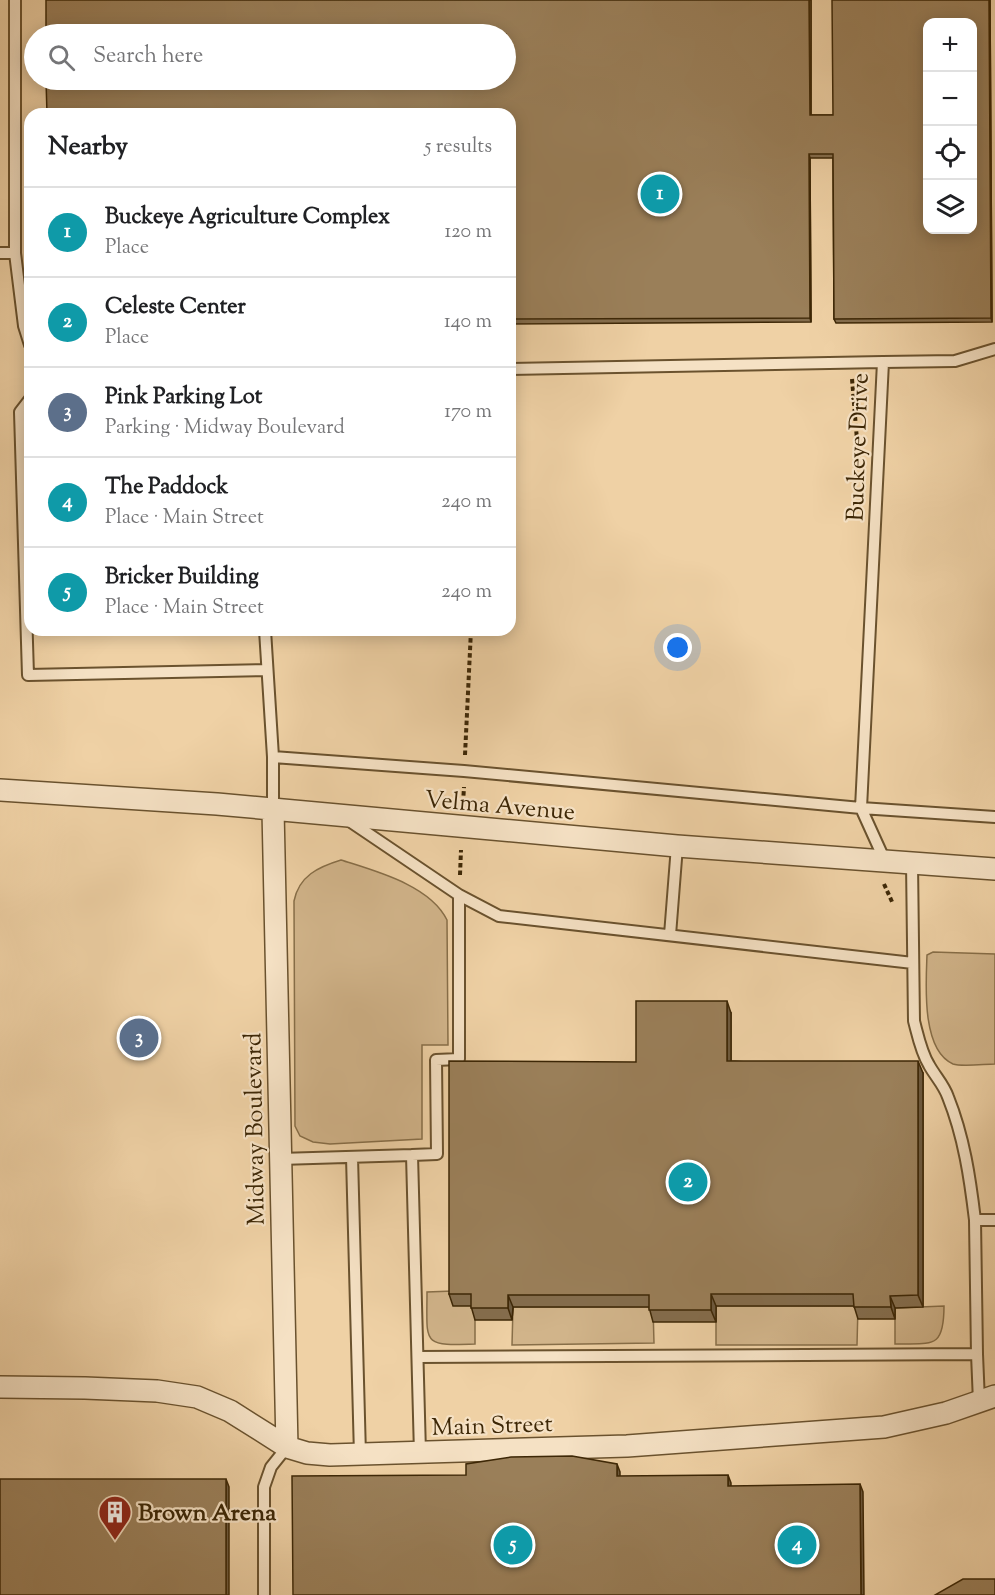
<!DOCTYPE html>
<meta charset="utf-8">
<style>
:root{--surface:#fff;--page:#f6f6f6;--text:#202124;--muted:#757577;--line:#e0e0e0;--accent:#b45309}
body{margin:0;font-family:"Sorts Mill Goudy",serif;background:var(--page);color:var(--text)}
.controls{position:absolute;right:18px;top:18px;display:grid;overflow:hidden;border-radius:12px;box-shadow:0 3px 15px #0003}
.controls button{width:54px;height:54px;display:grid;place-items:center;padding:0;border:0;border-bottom:2px solid var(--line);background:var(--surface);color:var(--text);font:30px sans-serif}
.you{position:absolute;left:678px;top:648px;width:21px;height:21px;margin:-15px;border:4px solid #fff;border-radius:50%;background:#1a73e8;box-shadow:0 0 0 9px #1a73e833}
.badge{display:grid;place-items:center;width:39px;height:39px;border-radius:50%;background:var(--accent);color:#fff;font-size:20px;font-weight:700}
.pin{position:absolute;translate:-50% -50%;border:3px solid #fff;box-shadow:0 2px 6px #0006}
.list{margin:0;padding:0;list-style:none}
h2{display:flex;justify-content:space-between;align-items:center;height:78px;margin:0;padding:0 24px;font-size:26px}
h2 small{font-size:20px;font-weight:400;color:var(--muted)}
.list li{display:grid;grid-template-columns:39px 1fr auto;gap:18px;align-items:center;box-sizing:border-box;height:90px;padding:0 24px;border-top:2px solid var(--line)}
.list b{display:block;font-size:22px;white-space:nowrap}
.list p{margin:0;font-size:20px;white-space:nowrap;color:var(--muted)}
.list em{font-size:20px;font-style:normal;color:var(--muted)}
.icon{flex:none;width:33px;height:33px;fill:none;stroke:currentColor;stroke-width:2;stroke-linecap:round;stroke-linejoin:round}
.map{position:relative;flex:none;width:995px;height:1595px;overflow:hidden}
.search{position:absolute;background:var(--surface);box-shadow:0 3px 15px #0003;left:24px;top:24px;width:492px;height:66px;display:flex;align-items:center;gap:15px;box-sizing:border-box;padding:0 21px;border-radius:33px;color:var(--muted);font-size:22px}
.panel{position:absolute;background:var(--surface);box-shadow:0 3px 15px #0003;left:24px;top:108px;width:492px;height:528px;border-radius:18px}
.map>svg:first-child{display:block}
.green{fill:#d1b48a;stroke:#876e48;stroke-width:1.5}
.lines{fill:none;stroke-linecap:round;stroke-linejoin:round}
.lane-casing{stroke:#6a522e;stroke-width:14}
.street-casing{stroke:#6a522e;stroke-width:24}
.path{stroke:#3d2706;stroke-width:4;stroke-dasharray:4.5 3;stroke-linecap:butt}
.lane{stroke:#f5e1c4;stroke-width:10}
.street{stroke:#f5e1c4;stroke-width:21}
.wall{fill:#846d4d;stroke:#3d2706;stroke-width:1.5}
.shaded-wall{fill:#6c593e;stroke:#3d2706;stroke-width:1.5}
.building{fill:#9a7f59;stroke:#3d2706;stroke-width:1.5;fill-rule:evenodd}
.labels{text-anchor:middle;stroke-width:4.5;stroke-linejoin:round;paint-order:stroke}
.street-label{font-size:24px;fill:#3d2706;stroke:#f5e1c4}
.poi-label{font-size:24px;font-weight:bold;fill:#3d2706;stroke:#f5e1c4;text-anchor:start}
</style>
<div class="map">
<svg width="995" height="1595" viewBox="0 0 995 1595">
<rect width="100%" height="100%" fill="#efd1a5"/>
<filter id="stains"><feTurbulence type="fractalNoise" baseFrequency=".00333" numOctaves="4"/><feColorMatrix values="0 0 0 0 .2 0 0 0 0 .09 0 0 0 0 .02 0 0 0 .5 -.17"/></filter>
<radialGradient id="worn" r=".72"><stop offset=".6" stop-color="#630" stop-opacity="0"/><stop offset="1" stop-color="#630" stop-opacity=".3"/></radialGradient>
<path class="green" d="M341 860C375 871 430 885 447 920L448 1045H422V1139L330 1144 313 1142 300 1136 295 1126 294 901C299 876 318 867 341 860Z
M933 952 995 954V1064C985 1064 962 1067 953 1064 921 1050 926 983 927 955Z
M453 1291 475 1306V1344C421 1346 427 1344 427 1292Z
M716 1306H858L857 1345H716Z
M944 1306C944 1350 932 1343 895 1344V1308Z
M513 1307H653L654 1343 512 1345Z"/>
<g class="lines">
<defs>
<path id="lane" d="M0 253H15L24 326 30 345
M15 253V0
M883 362 955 361 995 349
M510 369 883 362 861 808 885 861
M30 399 20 412 28 675 267 670
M265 630 273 757V810
M273 757 464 771 861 808 995 817
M348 820 459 895V1059L436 1060 437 1154 412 1155
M912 863 914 1021C918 1036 921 1052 929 1065 935 1076 944 1085 948 1097 964 1137 970 1178 975 1220
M459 895 499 916 913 963
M670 935 677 846
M352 1157 360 1455
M280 1159 412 1155 420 1453
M977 1354 975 1220H995
M418 1357 977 1354 979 1402
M264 1595V1487L271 1467 287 1447"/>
<path id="street" d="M0 790 217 804 677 846 995 869
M273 810 287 1447
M0 1387 85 1388 157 1391 197 1397 230 1411 287 1447 307 1453 330 1455 627 1446 884 1427 946 1413 995 1396"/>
</defs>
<use href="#lane" class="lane-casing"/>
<use href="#street" class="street-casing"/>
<path class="path" d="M852 379 858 452
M465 755 471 630
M463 803 464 787
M460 875 461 850
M884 884 893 904"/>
<use href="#lane" class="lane"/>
<use href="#street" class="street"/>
</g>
<path class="wall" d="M46 0H811V115H833L990 0 992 322 836 323 834 319 833 158H810L811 322 510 324V114Z
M731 1013V1061L923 1073V1307L895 1308V1319H858L854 1306H716V1322H653L649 1307H513L512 1320H475L471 1306H453L449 1294 636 1062Z"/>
<path class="shaded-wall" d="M809 0H811V119L810 115Z
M989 0H990L992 322 991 318Z
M809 154 810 158 811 322 810 318Z
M727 1001 731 1013V1073L727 1061Z
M918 1061 923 1073V1307L918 1295Z
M711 1294 716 1306V1322L711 1310Z
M508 1295 513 1307 512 1320 508 1308Z
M890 1296 895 1308V1319L891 1307Z
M617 1464 620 1472V1484L617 1476Z
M728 1475 731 1483V1494L728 1486Z
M226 1479 229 1487V1595H226Z
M860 1484 863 1492 864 1595H861Z"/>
<path class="building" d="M46 0H809L810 115H833L832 0H989L991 318 834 319 833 154H809L810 318 510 319V114H47L46 80H506V34H46ZM927 22H972V230H927Z
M636 1001H727V1061H918V1295L890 1296 891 1307H854L853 1294H711V1310H649V1295H508V1308H471V1294H449V1061L636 1062Z
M572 1456 617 1464V1476L728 1475V1486L860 1484 861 1595H293L292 1476 466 1475V1464L511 1457Z
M0 1479H226V1595H0Z
M963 1579H995V1595H935Z"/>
<defs>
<symbol id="building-pin" viewBox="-11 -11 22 30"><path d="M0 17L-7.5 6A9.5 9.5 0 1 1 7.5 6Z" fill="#8f2418" stroke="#f5e1c4"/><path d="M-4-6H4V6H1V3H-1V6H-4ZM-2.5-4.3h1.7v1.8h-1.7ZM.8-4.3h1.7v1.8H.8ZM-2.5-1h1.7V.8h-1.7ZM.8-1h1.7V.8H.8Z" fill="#fff"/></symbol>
</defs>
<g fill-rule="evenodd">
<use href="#building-pin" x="96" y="1493" width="38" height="52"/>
</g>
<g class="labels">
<g class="street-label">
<text transform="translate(857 447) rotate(-88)" y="8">Buckeye Drive</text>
<text transform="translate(500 805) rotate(5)" y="8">Velma Avenue</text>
<text transform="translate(254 1129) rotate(-91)" y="8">Midway Boulevard</text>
<text transform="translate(492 1425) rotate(-2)" y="8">Main Street</text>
</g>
<g class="poi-label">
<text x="138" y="1520">Brown Arena</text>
</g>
</g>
<rect width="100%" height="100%" filter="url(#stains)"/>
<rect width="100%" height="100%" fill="url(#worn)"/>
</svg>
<div class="controls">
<button>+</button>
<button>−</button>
<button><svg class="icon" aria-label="locate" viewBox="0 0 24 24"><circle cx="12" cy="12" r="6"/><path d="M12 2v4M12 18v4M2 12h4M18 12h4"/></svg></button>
<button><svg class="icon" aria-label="layers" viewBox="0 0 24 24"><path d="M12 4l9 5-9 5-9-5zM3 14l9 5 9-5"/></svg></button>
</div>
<div class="you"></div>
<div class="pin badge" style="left:660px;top:194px;background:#0f9aa8">1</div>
<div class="pin badge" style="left:688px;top:1182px;background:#0f9aa8">2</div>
<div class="pin badge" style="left:139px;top:1038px;background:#5c6f8a">3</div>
<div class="pin badge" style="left:797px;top:1545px;background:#0f9aa8">4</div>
<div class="pin badge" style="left:513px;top:1545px;background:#0f9aa8">5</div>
<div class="search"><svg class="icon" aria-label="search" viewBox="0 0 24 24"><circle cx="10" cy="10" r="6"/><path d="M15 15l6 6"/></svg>Search here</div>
<section class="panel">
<h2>Nearby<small>5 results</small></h2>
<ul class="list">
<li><span class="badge" style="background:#0f9aa8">1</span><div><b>Buckeye Agriculture Complex</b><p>Place</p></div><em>120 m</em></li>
<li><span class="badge" style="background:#0f9aa8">2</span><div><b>Celeste Center</b><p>Place</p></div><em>140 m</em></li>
<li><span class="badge" style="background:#5c6f8a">3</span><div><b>Pink Parking Lot</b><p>Parking · Midway Boulevard</p></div><em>170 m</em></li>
<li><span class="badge" style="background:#0f9aa8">4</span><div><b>The Paddock</b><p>Place · Main Street</p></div><em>240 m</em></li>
<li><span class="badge" style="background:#0f9aa8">5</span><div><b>Bricker Building</b><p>Place · Main Street</p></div><em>240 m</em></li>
</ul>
</section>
</div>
